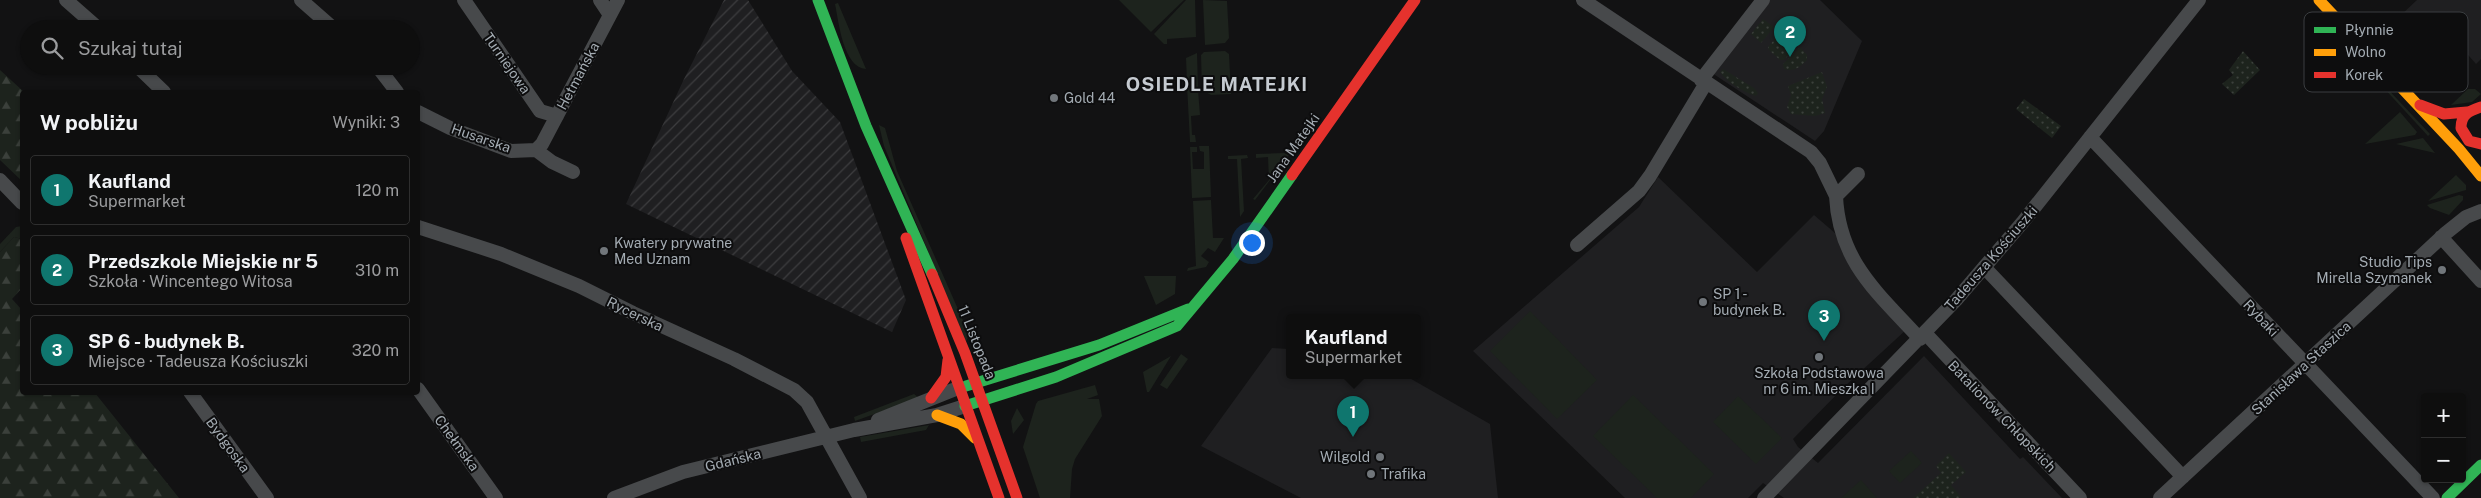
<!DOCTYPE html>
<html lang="pl">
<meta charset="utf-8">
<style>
:root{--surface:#0e0e0e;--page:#1c1c1c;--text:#f1f3f6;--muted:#9b9c9e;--line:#2e2e2e;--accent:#0f766e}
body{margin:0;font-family:"Public Sans",sans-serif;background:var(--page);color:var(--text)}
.controls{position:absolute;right:15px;bottom:15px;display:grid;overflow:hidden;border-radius:5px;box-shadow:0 1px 4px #0004}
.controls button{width:45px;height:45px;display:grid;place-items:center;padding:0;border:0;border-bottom:1px solid var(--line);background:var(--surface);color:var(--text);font:25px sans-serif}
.you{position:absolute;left:1251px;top:242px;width:18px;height:18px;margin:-12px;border:4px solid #fff;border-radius:50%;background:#1a73e8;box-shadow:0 0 0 8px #1a73e833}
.badge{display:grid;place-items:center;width:32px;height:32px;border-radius:50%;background:var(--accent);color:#fff;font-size:16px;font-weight:700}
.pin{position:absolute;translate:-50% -41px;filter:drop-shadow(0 1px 2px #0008)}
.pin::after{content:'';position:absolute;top:26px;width:18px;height:15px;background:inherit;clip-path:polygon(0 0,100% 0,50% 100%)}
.popup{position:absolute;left:1286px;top:314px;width:135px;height:65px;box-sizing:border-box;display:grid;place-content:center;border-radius:5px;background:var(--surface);filter:drop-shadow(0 1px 4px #0005);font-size:16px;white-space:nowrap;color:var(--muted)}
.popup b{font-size:19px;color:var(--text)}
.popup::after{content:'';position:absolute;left:50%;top:100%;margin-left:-10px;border:10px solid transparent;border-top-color:var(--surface)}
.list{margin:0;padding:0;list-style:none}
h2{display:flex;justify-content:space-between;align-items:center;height:65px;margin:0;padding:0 20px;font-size:21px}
h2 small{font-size:16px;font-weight:400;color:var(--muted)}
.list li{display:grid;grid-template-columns:32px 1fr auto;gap:15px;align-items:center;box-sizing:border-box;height:70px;margin:0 10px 10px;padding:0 10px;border:1px solid var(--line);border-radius:5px}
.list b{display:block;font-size:19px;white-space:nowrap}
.list p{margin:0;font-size:16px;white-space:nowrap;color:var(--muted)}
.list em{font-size:16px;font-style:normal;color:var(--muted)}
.icon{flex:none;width:28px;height:28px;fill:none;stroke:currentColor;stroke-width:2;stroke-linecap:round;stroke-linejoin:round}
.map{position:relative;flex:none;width:2481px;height:498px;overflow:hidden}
.search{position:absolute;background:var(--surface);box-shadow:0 1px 4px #0004;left:20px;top:20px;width:400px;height:55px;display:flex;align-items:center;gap:12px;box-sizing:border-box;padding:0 18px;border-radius:28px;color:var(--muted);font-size:19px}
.panel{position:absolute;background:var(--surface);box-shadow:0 1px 4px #0004;left:20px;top:90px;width:400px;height:305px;border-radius:5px}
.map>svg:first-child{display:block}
.built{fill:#1f1f21}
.industrial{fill:url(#industrial-furrows)}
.green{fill:#1d231d}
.forest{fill:url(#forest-firs)}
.park{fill:url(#park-dots)}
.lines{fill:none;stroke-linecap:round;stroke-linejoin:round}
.street{stroke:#47494b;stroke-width:14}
.fast{stroke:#30b455;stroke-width:11}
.slow{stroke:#ff9f0a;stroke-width:11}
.jam{stroke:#e5322d;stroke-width:11}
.poi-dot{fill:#71767b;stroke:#0d0d0e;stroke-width:2}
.labels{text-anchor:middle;stroke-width:4;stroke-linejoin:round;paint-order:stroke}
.street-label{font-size:14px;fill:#a4acb3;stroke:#0d0d0e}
.poi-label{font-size:14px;fill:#a4acb3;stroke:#0d0d0e;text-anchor:start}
.district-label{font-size:19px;font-weight:bold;letter-spacing:1px;fill:#c5cad0;stroke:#0d0d0e}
.key{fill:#0d0d0e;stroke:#3a3d40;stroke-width:1}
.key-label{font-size:14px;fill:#a4acb3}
</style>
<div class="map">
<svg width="2481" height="498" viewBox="0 0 2481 498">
<defs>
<pattern id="industrial-furrows" width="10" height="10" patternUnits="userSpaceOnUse" patternTransform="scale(1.25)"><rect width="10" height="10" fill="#1f1f21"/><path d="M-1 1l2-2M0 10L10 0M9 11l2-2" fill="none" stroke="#3d3d3f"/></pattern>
<pattern id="forest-firs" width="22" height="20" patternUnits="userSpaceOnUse" patternTransform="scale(1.25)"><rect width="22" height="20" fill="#1d231d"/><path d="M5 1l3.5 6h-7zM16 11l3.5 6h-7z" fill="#3b403b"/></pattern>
<pattern id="park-dots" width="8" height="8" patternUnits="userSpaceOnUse" patternTransform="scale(1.25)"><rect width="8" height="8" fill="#1d231d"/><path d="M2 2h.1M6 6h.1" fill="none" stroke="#3b403b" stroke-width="1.8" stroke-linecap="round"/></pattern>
</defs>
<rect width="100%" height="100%" fill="#121213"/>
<path class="built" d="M1769 0H1820L1862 41 1824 131 1815 141 1712 73Z
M2417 0H2481V59L2476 64 2462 48 2444 64 2401 15Z
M1658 177 1757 272 1814 215 1849 245 1907 329 1845 386 1793 439 1798 447 1818 463 1924 356 2020 459 2023 457 2062 498H1784L1763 483 1748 498H1625L1473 351 1639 207Z
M1272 348 1289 349V376H1406L1490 424 1498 498H1301L1201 446Z"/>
<path class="industrial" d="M724 0H748L792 71 840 122 906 300 892 332 626 204 684 79Z"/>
<path class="green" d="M1119 0H1184L1151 32Z
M1186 0H1195L1196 37 1167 39V44H1164L1154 34Z
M1203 0 1227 1 1229 38 1225 43 1205 45Z
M838 3 866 69C843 67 839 23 835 4Z
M1225 51 1229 54 1231 94 1211 95 1202 90 1201 55 1204 52Z
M1197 53 1198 88 1187 82 1186 58Z
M2382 83 2430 134 2428 136 2382 86Z
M1187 85 1198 90 1200 115 1191 116 1192 135H1195L1196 142H1190Z
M2468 89H2475L2481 94 2472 102 2451 105Z
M2400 112 2417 132 2415 135 2365 144Z
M879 125 885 128 897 171 969 334 966 342 884 146Z
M2423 138 2435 153 2396 144Z
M1199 146H1209L1211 197 1192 198 1190 147H1197V152H1192L1193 169H1204V152L1200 151Z
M1284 153 1289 155 1255 200 1253 199 1269 180 1268 157 1256 158V154Z
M1247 155 1248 158 1241 159 1244 211 1240 217 1237 159H1228V156Z
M2456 175 2466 185V190L2428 201Z
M2459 195 2463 196V200L2449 215 2430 208 2427 205Z
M1211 200 1213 238H1224L1215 252 1208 248 1201 256 1209 262 1206 267 1187 271 1188 268 1196 266 1193 201Z
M22 226V239L14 237 0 252V244L16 227Z
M1144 276H1176L1175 294 1156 305Z
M1530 311 1597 380 1557 419 1490 351Z
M1181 354 1188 359 1167 389 1160 385Z
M1171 356 1149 392H1147L1143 372Z
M1095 385 1098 395 1087 399H1099L1102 416 1075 459 1072 469 1070 498H1040L1023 447 1036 404 1038 401Z
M914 394 919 398 855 421 854 417Z
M1633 395 1714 474 1691 498H1657L1593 436Z
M1738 396 1782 438 1756 464 1713 422Z
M1017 408 1024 420 1013 434 1011 421Z
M929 425 926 430 861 442 860 437Z
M1911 451 1922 463 1900 483 1889 471Z
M1861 480 1877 498H1841Z"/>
<path class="forest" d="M0 70 24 92 22 181 0 160Z
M14 237 22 239V288L12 299 22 310V392L95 393 179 498H0V252Z"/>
<path class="park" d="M1763 19 1774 27 1761 43 1751 34Z
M1781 32H1784L1796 43V47L1784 60H1780L1769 50 1768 47Z
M1800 47 1807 55V60C1800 67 1795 72 1784 69L1783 64Z
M2243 51 2260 70 2234 95 2222 84 2233 75 2229 70Z
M1723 69 1754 88 1758 93 1756 96C1743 92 1727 82 1720 72Z
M1822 72 1827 87 1822 99 1825 113 1815 116 1791 114 1787 107 1791 95 1788 86Z
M2024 99 2061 126 2052 138 2016 109Z
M1949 453 1966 472 1951 485 1962 498H1913L1941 473 1936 466Z"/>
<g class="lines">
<path class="street" d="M66 0 99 29
M301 0 334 29
M464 0 540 111 557 116
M600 0 610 15
M1583 0 1811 152 1820 163 1836 196 1858 174
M137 66 164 92
M377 66 397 92
M1701 80 1763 0
M418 112 450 128 511 151 536 150 552 162 573 172
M2090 137 2433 498
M536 150 542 144 618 0
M0 180 22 203
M1836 196C1839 262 1878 293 1920 339
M418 227 501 254 579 286 633 313 734 359 794 390 807 402 860 498
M2441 237 2481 281
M1577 245 1639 191 1650 176 1706 83
M1984 267 2183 477
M1925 333 2080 498
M418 389 496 498
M190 392 267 498
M878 420 958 388
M614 498 683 472 854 430 937 415 965 406
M1764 498 1956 300 2022 223 2199 0
M2160 498 2446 233 2466 217 2481 211"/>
<path class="fast" d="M818 0 866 126 932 274
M966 386 1099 345 1188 309
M965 406 1056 377 1177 326 1233 259 1292 175
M2447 498 2481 465"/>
<path class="slow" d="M2319 0 2459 149 2481 176
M937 415 961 424 975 438"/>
<path class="jam" d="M2420 105 2444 114 2467 112
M2481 107C2469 111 2461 114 2461 128L2469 141 2481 144
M1292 175 1415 0
M906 238 999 498
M932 274 965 353 1017 498
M931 398 946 377 948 360"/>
</g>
<g class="poi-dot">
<circle cx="1054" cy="98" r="5"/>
<circle cx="604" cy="251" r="5"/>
<circle cx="2442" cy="270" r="5"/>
<circle cx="1703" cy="302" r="5"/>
<circle cx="1819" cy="357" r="5"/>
<circle cx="1380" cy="457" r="5"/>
<circle cx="1371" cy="474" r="5"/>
</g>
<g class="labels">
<g class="street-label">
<text transform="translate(507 63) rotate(55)" y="5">Turniejowa</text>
<text transform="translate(578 76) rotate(-62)" y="5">Hetmańska</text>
<text transform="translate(481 138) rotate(19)" y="5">Husarska</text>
<text transform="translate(1293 148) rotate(-55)" y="5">Jana Matejki</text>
<text transform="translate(1991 258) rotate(-49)" y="5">Tadeusza Kościuszki</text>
<text transform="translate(635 314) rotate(26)" y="5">Rycerska</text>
<text transform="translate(2261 318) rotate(47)" y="5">Rybaki</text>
<text transform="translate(977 342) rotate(68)" y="5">11 Listopada</text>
<text transform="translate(2301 368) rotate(-43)" y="5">Stanisława Staszica</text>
<text transform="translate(2002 416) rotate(46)" y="5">Batalionów Chłopskich</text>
<text transform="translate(457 443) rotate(54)" y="5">Chełmska</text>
<text transform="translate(228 445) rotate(54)" y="5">Bydgoska</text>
<text transform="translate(733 460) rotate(-14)" y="5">Gdańska</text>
</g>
<g class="poi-label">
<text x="1064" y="103">Gold 44</text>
<text x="614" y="248">Kwatery prywatne<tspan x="614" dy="16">Med Uznam</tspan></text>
<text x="2432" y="267" text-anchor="end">Studio Tips<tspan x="2432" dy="16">Mirella Szymanek</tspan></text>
<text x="1713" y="299">SP 1 -<tspan x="1713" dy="16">budynek B.</tspan></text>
<text x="1819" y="378" text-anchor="middle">Szkoła Podstawowa<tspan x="1819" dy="16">nr 6 im. Mieszka I</tspan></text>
<text x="1370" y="462" text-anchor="end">Wilgold</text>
<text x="1381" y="479">Trafika</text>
</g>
<g class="district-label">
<text x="1217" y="91">OSIEDLE MATEJKI</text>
</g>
</g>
<rect x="2304" y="12" width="164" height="80" rx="8" class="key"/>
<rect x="2314" y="27" width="22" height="6" fill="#30b455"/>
<rect x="2314" y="49" width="22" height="7" fill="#ff9f0a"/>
<rect x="2314" y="72" width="22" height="6" fill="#e5322d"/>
<g class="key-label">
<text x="2345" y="35">Płynnie</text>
<text x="2345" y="57">Wolno</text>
<text x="2345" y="80">Korek</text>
</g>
</svg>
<div class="controls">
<button>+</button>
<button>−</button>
</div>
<div class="you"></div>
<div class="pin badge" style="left:1353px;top:437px">1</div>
<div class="popup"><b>Kaufland</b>Supermarket</div>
<div class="pin badge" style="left:1790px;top:57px">2</div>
<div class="pin badge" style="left:1824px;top:341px">3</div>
<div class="search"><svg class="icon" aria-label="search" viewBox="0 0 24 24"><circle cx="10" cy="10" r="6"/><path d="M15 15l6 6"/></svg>Szukaj tutaj</div>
<section class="panel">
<h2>W pobliżu<small>Wyniki: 3</small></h2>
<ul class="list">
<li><span class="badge">1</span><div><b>Kaufland</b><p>Supermarket</p></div><em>120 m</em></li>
<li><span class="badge">2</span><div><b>Przedszkole Miejskie nr 5</b><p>Szkoła · Wincentego Witosa</p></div><em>310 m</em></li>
<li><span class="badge">3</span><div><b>SP 6 - budynek B.</b><p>Miejsce · Tadeusza Kościuszki</p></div><em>320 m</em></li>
</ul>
</section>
</div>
